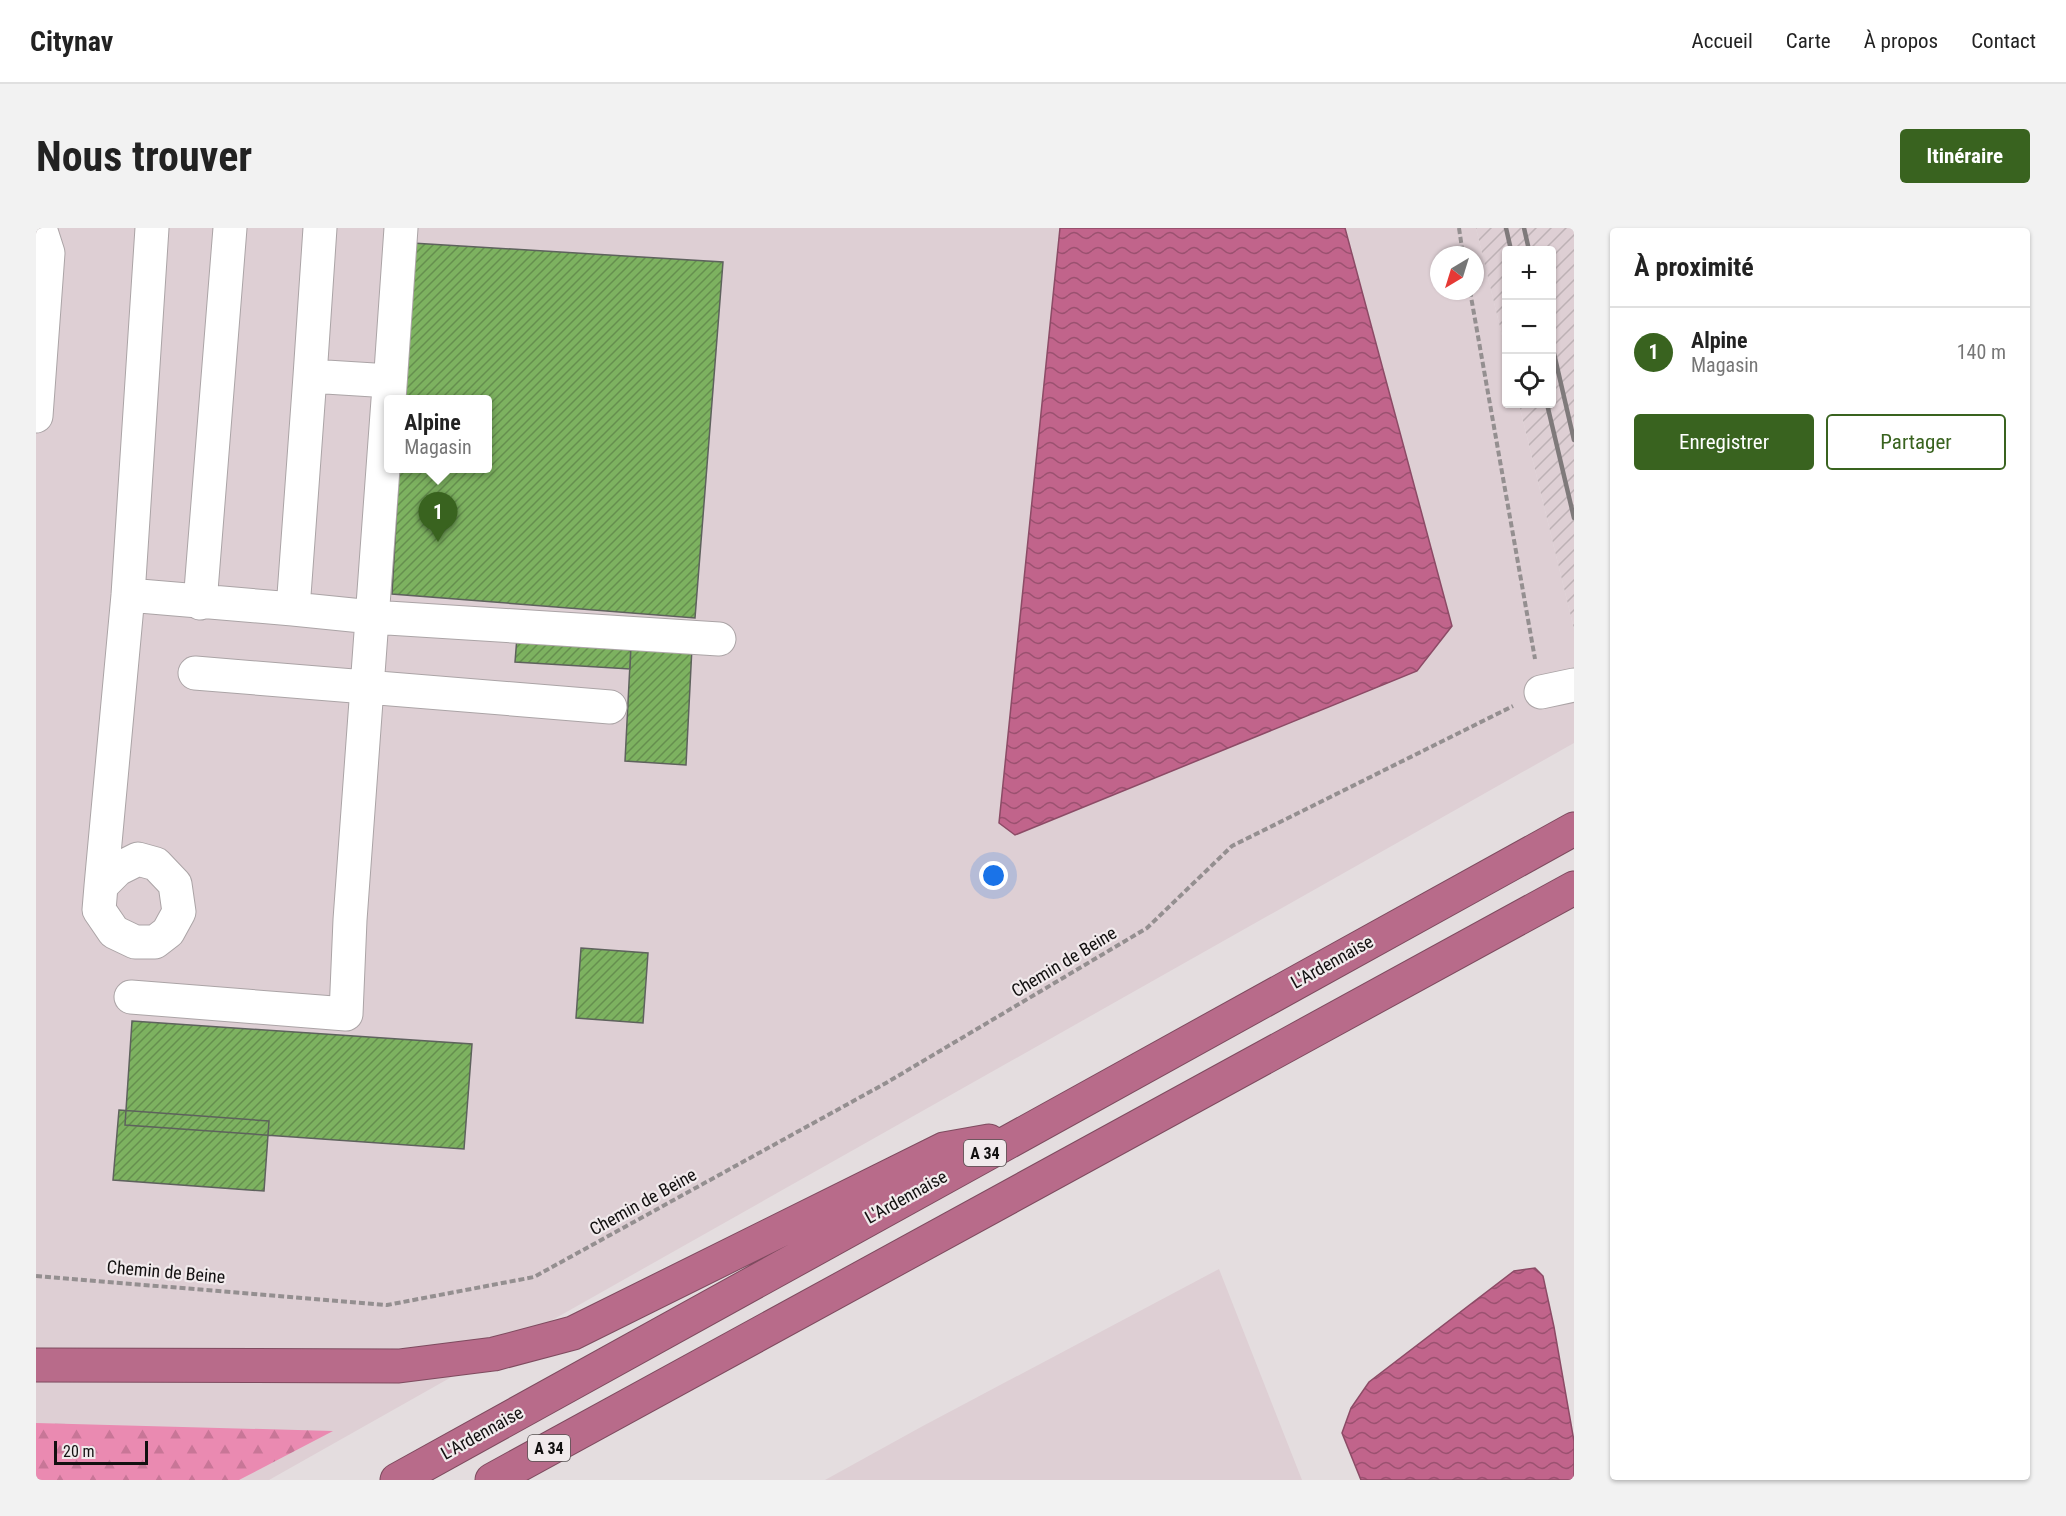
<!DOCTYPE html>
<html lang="fr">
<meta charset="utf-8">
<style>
:root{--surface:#fff;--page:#f2f2f2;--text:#222;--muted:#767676;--line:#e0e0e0;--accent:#39631f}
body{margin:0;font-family:"Roboto Condensed",sans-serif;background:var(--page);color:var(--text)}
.controls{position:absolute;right:18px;top:18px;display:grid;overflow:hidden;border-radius:6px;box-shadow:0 2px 4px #0004}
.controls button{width:54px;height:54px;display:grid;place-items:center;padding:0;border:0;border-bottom:2px solid var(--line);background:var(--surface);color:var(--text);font:30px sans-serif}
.compass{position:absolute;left:1394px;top:18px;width:54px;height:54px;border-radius:50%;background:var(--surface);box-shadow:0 2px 4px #0004;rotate:218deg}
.scale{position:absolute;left:18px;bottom:15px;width:94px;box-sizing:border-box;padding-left:6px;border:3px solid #121010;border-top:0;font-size:16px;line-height:21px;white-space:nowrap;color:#121010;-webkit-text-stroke:4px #f1eaec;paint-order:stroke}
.you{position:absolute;left:958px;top:648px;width:21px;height:21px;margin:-15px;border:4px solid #fff;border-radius:50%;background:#1a73e8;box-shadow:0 0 0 9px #1a73e833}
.badge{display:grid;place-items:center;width:39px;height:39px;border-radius:50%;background:var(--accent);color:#fff;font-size:20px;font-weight:700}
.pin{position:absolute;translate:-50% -50px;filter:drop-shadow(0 2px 3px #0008)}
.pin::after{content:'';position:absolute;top:32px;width:21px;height:18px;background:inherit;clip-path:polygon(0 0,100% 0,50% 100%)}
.popup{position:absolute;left:348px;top:167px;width:108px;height:78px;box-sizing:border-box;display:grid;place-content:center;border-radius:6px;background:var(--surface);filter:drop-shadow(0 2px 4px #0005);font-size:20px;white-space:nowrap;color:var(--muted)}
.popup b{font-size:22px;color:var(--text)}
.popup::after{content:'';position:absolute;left:50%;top:100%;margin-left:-12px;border:12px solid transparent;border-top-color:var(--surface)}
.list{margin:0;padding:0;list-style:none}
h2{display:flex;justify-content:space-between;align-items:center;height:78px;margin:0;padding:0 24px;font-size:26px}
h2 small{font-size:20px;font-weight:400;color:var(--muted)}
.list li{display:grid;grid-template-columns:39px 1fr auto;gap:18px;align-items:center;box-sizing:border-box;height:90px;padding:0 24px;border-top:2px solid var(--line)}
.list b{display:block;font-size:22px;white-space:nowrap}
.list p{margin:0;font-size:20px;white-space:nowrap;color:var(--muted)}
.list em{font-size:20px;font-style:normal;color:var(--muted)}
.actions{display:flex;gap:12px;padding:18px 24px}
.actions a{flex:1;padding:14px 0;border:2px solid var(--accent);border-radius:6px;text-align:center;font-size:21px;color:var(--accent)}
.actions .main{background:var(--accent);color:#fff}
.icon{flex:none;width:33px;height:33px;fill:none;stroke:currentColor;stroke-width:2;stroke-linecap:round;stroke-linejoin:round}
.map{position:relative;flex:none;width:1538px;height:1252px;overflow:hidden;border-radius:6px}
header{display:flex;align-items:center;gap:36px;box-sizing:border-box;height:84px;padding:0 30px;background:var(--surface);border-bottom:2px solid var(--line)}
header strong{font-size:28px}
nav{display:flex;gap:33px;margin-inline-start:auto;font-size:21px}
.intro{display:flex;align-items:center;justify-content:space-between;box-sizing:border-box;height:144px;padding:0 36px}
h1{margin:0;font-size:42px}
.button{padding:15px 27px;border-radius:6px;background:var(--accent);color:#fff;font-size:21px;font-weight:700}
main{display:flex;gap:36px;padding:0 36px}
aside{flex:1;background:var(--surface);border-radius:6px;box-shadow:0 2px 4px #0004}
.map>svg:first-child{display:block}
.built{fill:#decfd4;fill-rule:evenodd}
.industrial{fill:url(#industrial-furrows)}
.forest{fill:url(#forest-firs)}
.water{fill:url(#water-waves);stroke:#8c4b66;stroke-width:1.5}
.building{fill:url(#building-hatch);stroke:#5e625d;stroke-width:1.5}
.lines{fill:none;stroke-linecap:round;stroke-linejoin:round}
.minor-casing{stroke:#aba4a6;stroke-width:35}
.highway-casing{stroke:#7e4b5f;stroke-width:35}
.path{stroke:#948f90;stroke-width:4;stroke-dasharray:6 3;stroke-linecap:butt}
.minor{stroke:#fff;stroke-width:33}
.highway{stroke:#b86b8a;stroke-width:33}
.rail{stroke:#7f7a7b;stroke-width:4.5}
.labels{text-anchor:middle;stroke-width:4.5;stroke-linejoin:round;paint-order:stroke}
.shield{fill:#f1eaec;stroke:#555152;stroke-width:1.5}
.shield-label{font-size:16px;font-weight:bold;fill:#121010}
.street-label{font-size:18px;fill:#121010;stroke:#f1eaec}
</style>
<header>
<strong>Citynav</strong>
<nav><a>Accueil</a><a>Carte</a><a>À propos</a><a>Contact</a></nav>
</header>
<div class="intro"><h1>Nous trouver</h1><a class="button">Itinéraire</a></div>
<main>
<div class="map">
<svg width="1538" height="1252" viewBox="0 0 1538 1252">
<defs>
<pattern id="industrial-furrows" width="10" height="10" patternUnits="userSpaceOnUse" patternTransform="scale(1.5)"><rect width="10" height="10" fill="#decfd4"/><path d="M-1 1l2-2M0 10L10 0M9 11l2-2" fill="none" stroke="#bdb1b5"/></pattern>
<pattern id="forest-firs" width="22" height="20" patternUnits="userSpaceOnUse" patternTransform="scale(1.5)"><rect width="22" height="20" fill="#ea8ab1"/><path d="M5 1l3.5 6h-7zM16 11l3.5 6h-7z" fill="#c87697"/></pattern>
<pattern id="water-waves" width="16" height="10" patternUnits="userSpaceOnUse" patternTransform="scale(1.5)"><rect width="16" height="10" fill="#c1648b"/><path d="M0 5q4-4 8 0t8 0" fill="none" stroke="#9b5170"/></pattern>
<pattern id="building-hatch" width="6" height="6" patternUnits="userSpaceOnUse" patternTransform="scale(1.5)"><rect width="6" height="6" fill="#7db260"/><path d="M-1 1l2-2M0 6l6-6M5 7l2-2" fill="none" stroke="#658f4e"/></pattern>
</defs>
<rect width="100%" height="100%" fill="#e4dddf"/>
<path class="built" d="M0 0H1440L1470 124V176H1483L1538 401V515L233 1252H0ZM1403 27H1439V63H1403ZM352 172H452V240H352Z
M1183 1041 1266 1252H789L885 1199Z"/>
<path class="industrial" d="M1440 0H1538V401L1483 176H1516V22H1470V124Z"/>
<path class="forest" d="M0 1195 297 1203 203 1252H0Z"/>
<path class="water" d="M1024 0H1309L1416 398 1381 443 979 607 963 595Z
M1499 1040 1507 1048 1518 1099 1538 1213V1252H1325L1306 1205 1315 1180 1333 1154 1478 1043Z"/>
<path class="building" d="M376 15 687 34 659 390 356 366 363 240H452V172H367Z
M481 409 595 416 594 441 479 434Z
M595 416 656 419 650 537 589 533Z
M545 720 612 725 607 795 540 790Z
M96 793 436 816 428 921 89 897Z
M83 882 233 893 228 963 77 952Z"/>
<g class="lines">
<defs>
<path id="minor" d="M284 0 274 148 354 153
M274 148 257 381 336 389 683 411
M353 172 365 0
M0 188 12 25 4 0
M92 367 257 381
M164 375 194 0
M159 445 574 479
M1505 464 1538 457
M65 658 82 641 102 631 120 636 139 656 143 684 132 704 119 714H99L78 704 63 682 65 658 92 367 116 0
M95 769 310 786 314 692 352 172"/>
<path id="highway" d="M0 1137 363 1138 458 1126 537 1105 908 921 953 913
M361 1252 1538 601
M456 1252 1538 660"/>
</defs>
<use href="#minor" class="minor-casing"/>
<use href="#highway" class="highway-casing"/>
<path class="path" d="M1423 0 1427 27
M1434 63 1499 431
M0 1048 351 1077 498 1049 850 855 1111 700 1196 618 1477 478"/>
<use href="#minor" class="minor"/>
<use href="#highway" class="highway"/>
<path class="rail" d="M1470 0 1475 22
M1488 0 1493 22
M1516 117 1538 212
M1511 176 1538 290"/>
</g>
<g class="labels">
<g class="shield">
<rect x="928" y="912" width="42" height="26" rx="4.5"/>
<rect x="492" y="1207" width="42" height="26" rx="4.5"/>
</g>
<g class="shield-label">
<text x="949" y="931">A 34</text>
<text x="513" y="1226">A 34</text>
</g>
<g class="street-label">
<text transform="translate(1028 734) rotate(-31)" y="6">Chemin de Beine</text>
<text transform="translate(1296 734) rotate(-29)" y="6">L'Ardennaise</text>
<text transform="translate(870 969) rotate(-29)" y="6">L'Ardennaise</text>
<text transform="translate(607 974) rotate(-29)" y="6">Chemin de Beine</text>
<text transform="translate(130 1044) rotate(5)" y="6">Chemin de Beine</text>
<text transform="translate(446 1205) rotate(-29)" y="6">L'Ardennaise</text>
</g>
</g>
</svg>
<div class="controls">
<button>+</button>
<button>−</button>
<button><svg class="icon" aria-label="locate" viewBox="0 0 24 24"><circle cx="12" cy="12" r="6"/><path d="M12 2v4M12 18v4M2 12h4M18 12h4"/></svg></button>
</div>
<svg class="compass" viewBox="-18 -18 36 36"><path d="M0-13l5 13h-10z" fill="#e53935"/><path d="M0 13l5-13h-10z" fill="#767676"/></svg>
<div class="scale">20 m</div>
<div class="you"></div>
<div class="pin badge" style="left:402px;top:314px">1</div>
<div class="popup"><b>Alpine</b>Magasin</div>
</div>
<aside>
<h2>À proximité<small></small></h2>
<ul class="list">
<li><span class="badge">1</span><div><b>Alpine</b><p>Magasin</p></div><em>140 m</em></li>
</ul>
<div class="actions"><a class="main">Enregistrer</a><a>Partager</a></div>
</aside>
</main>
